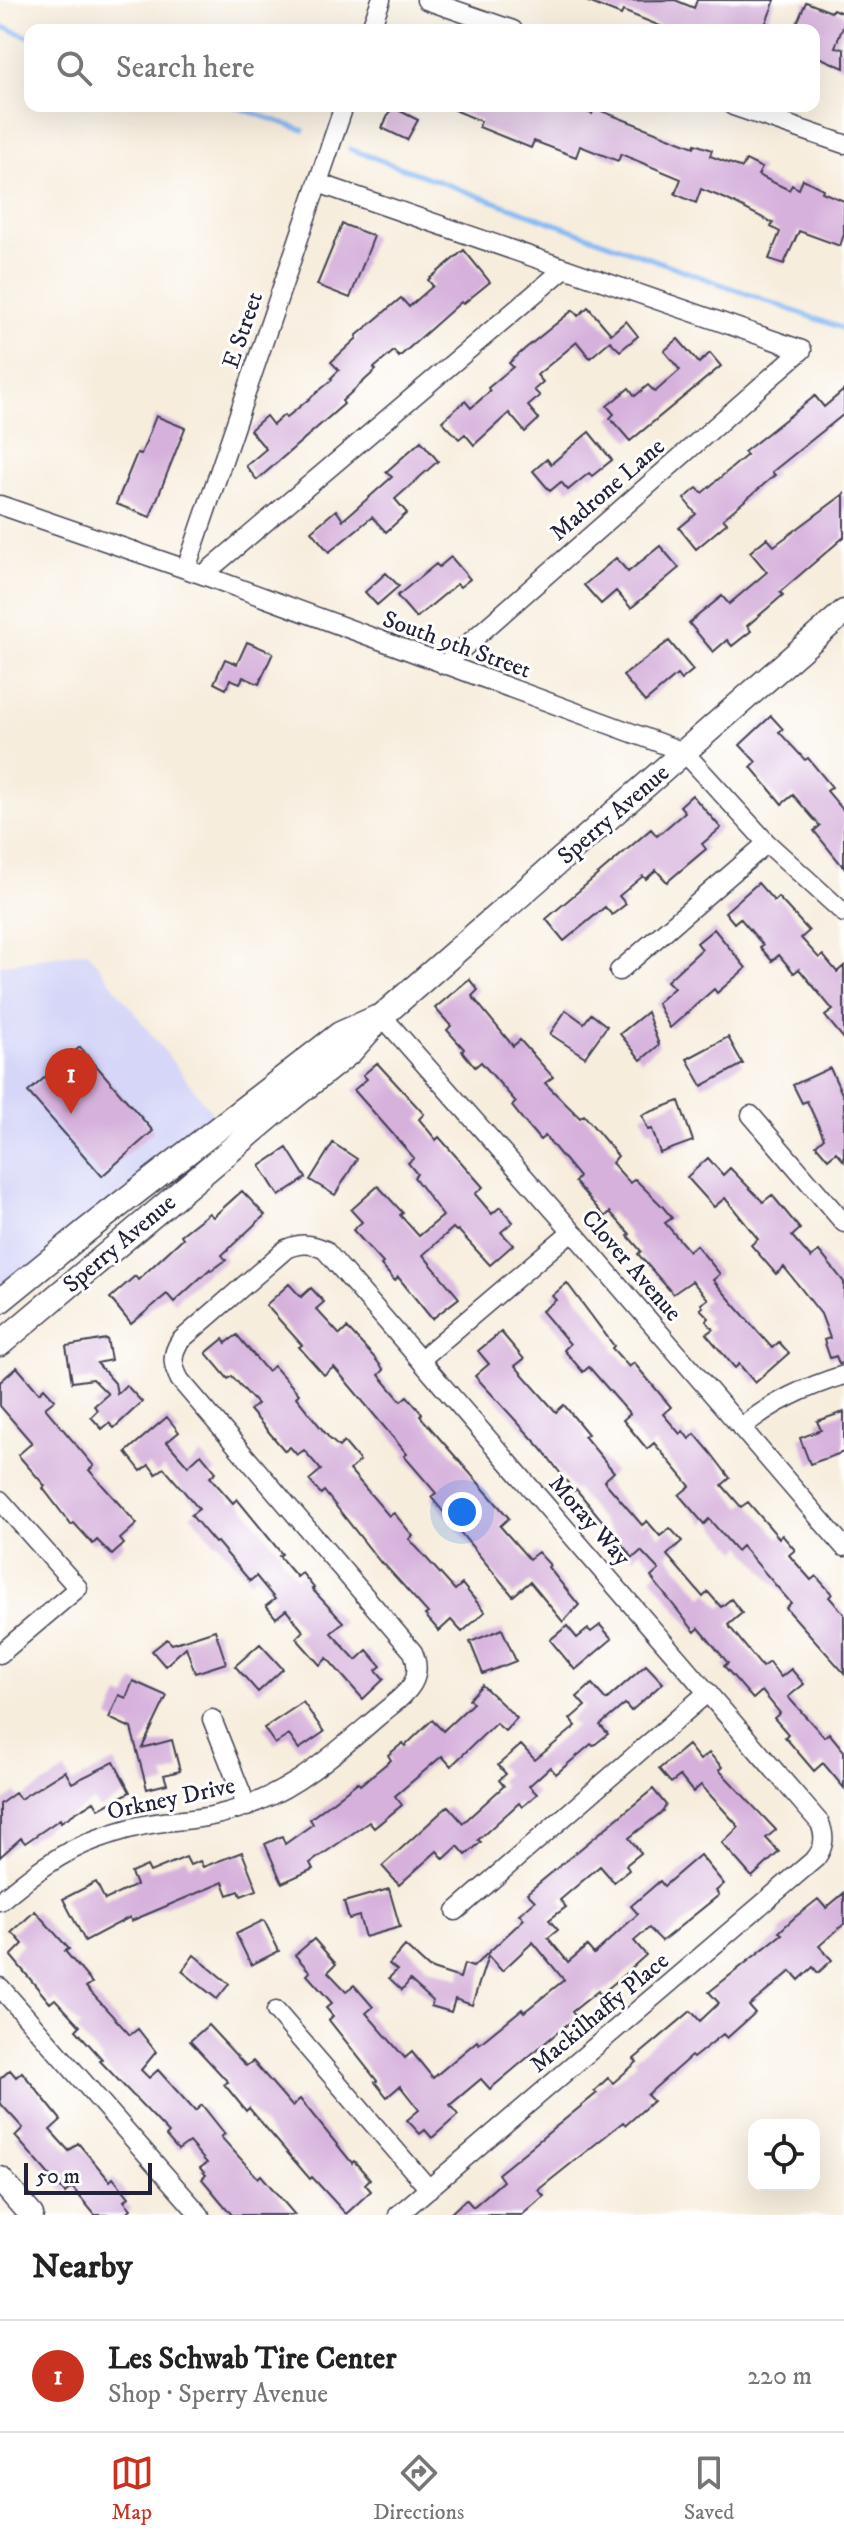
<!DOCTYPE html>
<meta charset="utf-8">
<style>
:root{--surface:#fff;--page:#f2f2f2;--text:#222;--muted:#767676;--line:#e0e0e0;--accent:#c8321e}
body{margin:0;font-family:"IM FELL DW Pica",serif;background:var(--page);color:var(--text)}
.controls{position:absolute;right:24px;bottom:24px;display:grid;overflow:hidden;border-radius:16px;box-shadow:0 8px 32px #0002}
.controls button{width:72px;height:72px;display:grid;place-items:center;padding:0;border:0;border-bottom:2px solid var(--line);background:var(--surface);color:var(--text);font:40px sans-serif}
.scale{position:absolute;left:24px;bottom:20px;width:128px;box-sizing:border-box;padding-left:8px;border:4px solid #22223b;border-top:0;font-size:22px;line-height:28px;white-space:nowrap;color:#22223b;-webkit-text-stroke:6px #fff;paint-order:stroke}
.you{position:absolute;left:462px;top:1512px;width:28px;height:28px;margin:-20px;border:6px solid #fff;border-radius:50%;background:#1a73e8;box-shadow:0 0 0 12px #1a73e833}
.badge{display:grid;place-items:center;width:52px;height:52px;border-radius:50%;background:var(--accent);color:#fff;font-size:26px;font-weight:700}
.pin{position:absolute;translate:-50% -66px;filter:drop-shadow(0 2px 4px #0008)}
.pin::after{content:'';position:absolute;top:42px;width:28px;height:24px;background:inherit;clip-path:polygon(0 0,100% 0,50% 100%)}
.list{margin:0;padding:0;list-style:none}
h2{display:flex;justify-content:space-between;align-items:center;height:104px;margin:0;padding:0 32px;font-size:34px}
h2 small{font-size:26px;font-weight:400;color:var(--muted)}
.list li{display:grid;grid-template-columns:52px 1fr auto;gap:24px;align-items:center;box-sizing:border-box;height:112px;padding:0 32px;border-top:2px solid var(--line)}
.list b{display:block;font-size:30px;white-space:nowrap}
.list p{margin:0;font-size:26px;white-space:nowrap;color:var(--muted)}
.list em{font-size:26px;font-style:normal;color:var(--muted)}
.icon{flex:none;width:44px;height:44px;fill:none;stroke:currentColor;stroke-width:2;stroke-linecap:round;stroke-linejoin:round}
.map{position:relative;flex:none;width:844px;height:2215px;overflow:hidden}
.search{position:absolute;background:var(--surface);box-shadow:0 8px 32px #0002;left:24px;right:24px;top:24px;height:88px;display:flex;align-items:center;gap:20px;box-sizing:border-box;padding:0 28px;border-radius:16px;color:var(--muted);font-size:30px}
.sheet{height:216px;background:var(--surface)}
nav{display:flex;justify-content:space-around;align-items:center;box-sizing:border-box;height:112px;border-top:2px solid var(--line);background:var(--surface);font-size:22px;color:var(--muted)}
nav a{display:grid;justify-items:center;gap:4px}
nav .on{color:var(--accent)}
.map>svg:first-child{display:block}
.built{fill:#d6d7f8}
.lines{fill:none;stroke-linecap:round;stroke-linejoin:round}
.stream{stroke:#87b9f4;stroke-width:5}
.building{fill:#d6b1dc}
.minor-casing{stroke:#424053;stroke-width:21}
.major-casing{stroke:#424053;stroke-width:27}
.minor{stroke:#fff;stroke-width:18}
.major{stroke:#fff;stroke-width:24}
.labels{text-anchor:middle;stroke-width:6;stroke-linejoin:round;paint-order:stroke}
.street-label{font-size:24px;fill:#22223b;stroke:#fff}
</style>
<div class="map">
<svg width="844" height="2215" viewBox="0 0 844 2215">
<rect width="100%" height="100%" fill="#fff"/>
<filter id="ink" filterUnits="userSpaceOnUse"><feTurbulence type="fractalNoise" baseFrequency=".0125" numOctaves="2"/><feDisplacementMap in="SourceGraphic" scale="16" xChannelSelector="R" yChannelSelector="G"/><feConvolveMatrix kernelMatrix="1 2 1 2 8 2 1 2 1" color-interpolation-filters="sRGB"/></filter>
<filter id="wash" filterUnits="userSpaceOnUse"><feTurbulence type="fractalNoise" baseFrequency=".006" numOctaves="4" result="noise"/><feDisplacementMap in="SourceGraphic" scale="32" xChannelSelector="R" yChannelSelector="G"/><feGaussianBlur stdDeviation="1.8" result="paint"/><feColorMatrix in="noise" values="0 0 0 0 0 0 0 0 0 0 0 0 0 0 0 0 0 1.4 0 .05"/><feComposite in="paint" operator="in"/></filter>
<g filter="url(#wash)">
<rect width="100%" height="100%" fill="#f7eddd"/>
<path class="built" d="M87 951 214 1115 0 1296V965Z"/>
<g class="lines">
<path class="stream" d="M0 26 30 37
M233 106 303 130
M350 149 844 329"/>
</g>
<g id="blocks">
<path class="building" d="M675 0 694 8 697 0H775L763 30H670L623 11 621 15 586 1Z
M806 2 831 12 833 9 844 14V24L835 47 844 49V68L814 55V30H794Z
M445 106H571L592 114 594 108 694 147 695 144 712 150 710 156 742 168 746 160 762 168 758 175 789 190 792 185 799 189 803 179 823 189 822 192 844 201V234L840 246 799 231 784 264 769 259 780 232 771 227 773 223 726 199 701 189 696 203 675 194 681 179 621 154 618 161 580 146 576 157 534 141 531 148 479 127 481 121Z
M392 107 418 120 407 140 382 128Z
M342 224 374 236 350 298 317 285Z
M464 250 490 282 463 304 461 302 399 357 394 351 374 368 376 370 342 401 344 404 257 480 246 466 266 449 250 430 266 416 273 425 284 415 286 418 332 380 331 378 339 370 331 362 357 338 356 336 401 298 409 307 433 286 428 280Z
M588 307 611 334 626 321 638 336 620 351 610 341 590 358 577 342 537 375 543 382 534 390 540 396 528 406 539 419 525 432 509 413 474 445 465 434 459 439 442 421 465 401 471 408 490 391 488 388 513 367 509 363 526 348 573 310 578 316Z
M678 339 699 363 710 353 721 366 630 441 610 418 614 414 607 406 629 388 635 396 648 385 655 392 680 370 664 351Z
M844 390V414L772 472 775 475 723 519 727 523 696 549 679 528 696 514 684 499 697 488 702 493 747 455 744 452 815 396 824 407Z
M156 416 185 428 150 517 116 504 137 453 141 454Z
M589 432 612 460 592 476 589 473 568 490 561 482 550 491 533 471 547 459 551 464Z
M421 441 438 461 395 499 407 513 386 532 372 517 329 552 311 531 336 510 343 520 358 507 392 477 386 472Z
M844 494V537L780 592 783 595 747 626 751 631 732 646 727 640 713 652 689 623 722 596 729 604 767 572 750 552 767 538 774 546Z
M660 546 679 568 631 608 616 591 601 604 584 585 616 558 628 572Z
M451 557 470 579 460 587 457 584 416 618 397 596 436 564 439 567Z
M386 573 399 586 377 605 365 592Z
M669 641 693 670 681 680 677 675 645 702 623 676Z
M247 642 273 653 259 684 243 677 240 683 230 679 226 689 214 683 225 659 237 664Z
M771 716 783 729 779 732 805 760 808 758 832 787 827 791 844 811V868L814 831 820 826 793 795 782 804 751 767 756 762 740 745Z
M692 795 721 828 702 844 706 849 667 882 656 870 646 879 643 876 619 896 626 904 612 915 605 907 564 941 546 919 651 829 657 836 685 812 680 806Z
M758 883 774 901 778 897 809 931 801 938 819 958 823 955 837 972 844 966V1039L825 1016 833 1010 799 969 794 973 779 955 772 961 760 947 763 945 740 918 734 923 725 912Z
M714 929 746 968 717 993 714 989 670 1028 657 1003 674 988 667 981 702 949 697 943Z
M469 979 478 990 472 996 513 1046 520 1040 553 1077 545 1083 580 1118 584 1115 618 1156 612 1163 630 1183 635 1179 663 1207 672 1218 665 1223 689 1251 696 1245 720 1274 713 1280 772 1348 779 1342 789 1353 755 1383 739 1364 735 1368 706 1334 713 1329 706 1321 709 1318 700 1309 703 1307 701 1304 708 1299 692 1281 673 1294 638 1254 641 1251 628 1236 630 1234 610 1212 605 1217 575 1182 579 1177 545 1136 540 1140 528 1126 512 1106 516 1102 481 1062 475 1067 462 1051 464 1049 447 1030 451 1026 435 1008Z
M566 1010 584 1023 591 1014 607 1026 585 1057 550 1034Z
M647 1012 659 1045 641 1060 620 1034Z
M728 1037 743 1064 702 1086 687 1059Z
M80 1047 153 1131 102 1176 28 1092Z
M377 1063 424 1114 419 1119 436 1140 439 1137 483 1187 475 1194 492 1214 500 1207 513 1222 501 1232 513 1245 490 1265 458 1230 456 1231 453 1228 423 1255 459 1298 432 1319 398 1277 395 1281 381 1265 383 1263 353 1230 362 1222 351 1210 378 1186 403 1213 400 1215 419 1236 443 1216 414 1177 417 1174 408 1163 414 1158 354 1090 367 1079 363 1075Z
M830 1068 844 1098V1161L836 1152 828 1159 816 1145 824 1138 807 1101 802 1103 793 1085Z
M679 1101 693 1141 660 1153 652 1129 648 1130 642 1115Z
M333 1143 357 1159 335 1195 310 1180Z
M287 1148 306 1178 279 1196 260 1166Z
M708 1158 723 1175 730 1168 763 1202 772 1195 800 1229 792 1236 811 1258 819 1251 844 1282V1363L839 1364 836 1356 830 1358 824 1340 830 1338 821 1314 784 1267 776 1274 751 1245 758 1239 725 1198 714 1207 687 1177Z
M242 1191 265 1215 222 1255 226 1260 211 1271 210 1269 174 1302 167 1294 131 1324 110 1298 135 1276 138 1280 183 1238 181 1235 209 1213 213 1217Z
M567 1283 614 1346 612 1348 629 1367 634 1363 671 1407 663 1414 680 1434 683 1431 689 1439 695 1434 711 1453 730 1478 722 1485 741 1507 748 1502 779 1538 782 1535 795 1550 789 1555 811 1580 816 1576 832 1594 829 1597 844 1614V1673L786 1608 791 1603 742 1546 737 1551 709 1519 704 1524 679 1495 690 1486 654 1443 647 1449 623 1420 630 1414 589 1367 583 1372 564 1350 570 1344 542 1311 556 1300 552 1296Z
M289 1284 301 1297 311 1288 324 1302 316 1309 340 1335 347 1328 373 1356 384 1370 379 1375 401 1401 407 1396 422 1414 420 1416 509 1518 500 1526 529 1559 538 1552 550 1565 548 1567 579 1605 563 1622 530 1582 513 1596 431 1497 436 1493 404 1456 407 1454 334 1367 324 1375 299 1347 302 1345 266 1305Z
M501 1332 524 1359 515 1366 556 1412 564 1405 588 1434 584 1436 614 1472 604 1481 642 1525 647 1521 660 1536 670 1528 682 1541 667 1555 703 1597 708 1592 721 1607 731 1599 742 1613 728 1625 762 1667 769 1662 781 1677 791 1669 804 1684 788 1697 824 1737 829 1733 844 1751V1788L823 1763 814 1771 785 1737 788 1734 774 1718 780 1713 762 1691 753 1699 724 1666 728 1663 699 1628 695 1632 651 1577 659 1570 641 1551 633 1558 576 1489 574 1491 541 1448 475 1376 489 1364 478 1351Z
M237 1335 267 1371 274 1366 299 1394 296 1397 330 1439 339 1447 344 1442 360 1461 350 1470 389 1516 394 1513 413 1536 409 1539 455 1590 462 1584 485 1612 462 1632 451 1620 439 1631 425 1615 428 1613 382 1562 381 1563 324 1491 321 1494 309 1480 321 1470 304 1450 297 1455 290 1447 285 1451 250 1410 257 1404 232 1376 228 1379 206 1353 223 1339 226 1343Z
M107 1339 111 1360 97 1363 115 1383 117 1394 126 1385 142 1402 114 1428 109 1423 102 1429 91 1417 98 1410 94 1406 108 1394 93 1379 72 1382 66 1346Z
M17 1367 39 1393 44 1388 55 1400 45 1408 94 1466 89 1470 137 1524 120 1539 124 1544 112 1555 97 1540 93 1544 74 1523 71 1525 43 1488 45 1486 18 1455 32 1443 0 1406V1382Z
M844 1412V1452L810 1464 800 1438 821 1430 817 1421Z
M167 1417 179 1432 167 1442 188 1466 201 1454 216 1472 210 1477 233 1503 237 1499 282 1554 279 1556 297 1577 302 1573 314 1588 312 1589 343 1622 331 1633 356 1660 367 1650 381 1666 376 1670 384 1679 363 1699 327 1658 320 1665 296 1638 303 1631 286 1610 276 1618 266 1606 275 1599 256 1576 250 1581 217 1542 215 1543 191 1515 199 1509 164 1468 156 1474 149 1465 141 1471 126 1452Z
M600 1625 612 1639 575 1670 550 1640 567 1626 577 1638 588 1629 591 1632Z
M502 1629 516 1661 483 1674 470 1642Z
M215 1630 226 1663 195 1673 186 1647 165 1666 152 1651 167 1639 172 1644Z
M260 1644 283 1669 258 1692 235 1666Z
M646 1665 663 1683 631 1711 625 1704 600 1725 608 1734 593 1746 591 1744 556 1774 550 1767 529 1786 537 1794 522 1807 519 1803 478 1840 481 1842 466 1855 458 1846 444 1859 437 1851 399 1885 382 1866 448 1806 463 1823 504 1786 499 1780 506 1774 498 1765 521 1745 535 1760 576 1726 570 1719 585 1706 577 1697 592 1684 606 1700Z
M133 1681 167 1696 142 1748 172 1740 180 1771 164 1775 167 1784 147 1789 131 1728 109 1718 119 1695 126 1698Z
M482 1685 517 1718 505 1731 496 1723 451 1766 442 1756 395 1796 402 1805 374 1828 369 1822 310 1863 313 1869 282 1883 265 1844 282 1836 285 1844 313 1824 310 1819 358 1782 360 1785 391 1760 388 1755 403 1743 405 1746 432 1720 443 1731 473 1703 469 1699Z
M303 1702 324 1732 299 1749 289 1735 275 1744 264 1728Z
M688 1745 700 1760 709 1753 722 1767 719 1770 776 1830 766 1838 779 1852 752 1877 722 1843 739 1827 701 1785 693 1792 680 1776 671 1783 659 1769Z
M114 1762 130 1792 99 1809 94 1801 61 1822 60 1819 25 1843 21 1838 0 1857V1804L15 1793 20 1799 65 1771 72 1783Z
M653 1789 666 1805 663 1811 629 1838 641 1853 626 1865 629 1870 614 1882 600 1866 560 1900 566 1907 549 1920 558 1930 548 1938 568 1962 587 1946 594 1954 638 1914 631 1906 660 1881 664 1886 700 1855 724 1884 716 1891 719 1895 662 1941 649 1928 634 1941 646 1955 617 1981 600 1995 598 1991 572 2012 576 2017 490 2089 481 2079 450 2105 458 2115 432 2138 425 2130 420 2134 407 2120 419 2110 400 2086 387 2097 375 2082 377 2081 329 2020 333 2016 326 2008 332 2003 307 1975 310 1972 295 1955 314 1939 336 1964 328 1972 346 1991 354 1985 373 2007 366 2013 405 2058 412 2052 433 2078 477 2041 479 2044 522 2009 524 2012 564 1980 533 1942 502 1971 488 1956 472 2005 455 1999 451 2012 431 2006 433 2001 410 1980 402 1990 389 1978 397 1970 389 1964 405 1946 429 1968 460 1978 464 1964 473 1967 524 1919 519 1914 535 1901 527 1893Z
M242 1852 257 1890 241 1896 239 1891 228 1895 223 1882 131 1921 130 1917 85 1941 63 1899 96 1882 105 1900 136 1885 131 1873 147 1866 150 1872 186 1857 190 1865 200 1861 203 1867Z
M389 1889 400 1927 365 1937 359 1916 349 1919 344 1902Z
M844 1893V1924L819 1946 832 1960 818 1973 813 1967 799 1980 791 1971 749 2006 755 2013 727 2038 723 2034 693 2058 691 2056 647 2095 653 2101 626 2125 623 2122 538 2190 544 2196 522 2215H449L466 2199 473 2207 503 2181 498 2174 597 2093 594 2091 608 2078 613 2083 637 2062 634 2059 691 2011 700 2021 719 2003 709 1992 782 1934 779 1932 794 1918 818 1899 826 1908Z
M35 1911 69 1949 65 1951 92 1983 86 1987 130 2035 138 2029 156 2052 141 2070 149 2078 158 2070 195 2111 202 2105 225 2134 221 2137 258 2178 261 2175 295 2215H232L202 2179 206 2175 200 2168 207 2163 189 2142 178 2150 166 2136 169 2133 100 2061 102 2059 76 2030 80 2026 55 1999 50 2003 11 1956 23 1944 12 1932Z
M264 1920 279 1951 251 1965 236 1934Z
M194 1955 229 1984 217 1999 182 1971Z
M208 2025 246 2066 253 2061 292 2106 300 2099 352 2163 354 2161 370 2179 365 2184 371 2191 346 2214 312 2177 310 2179 249 2108 246 2111 224 2084 228 2082 190 2041Z
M10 2070 16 2077 22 2072 61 2120 50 2130 69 2151 78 2143 110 2181 113 2178 129 2197 124 2201 131 2209 124 2215H95L72 2187 65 2193 15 2136 23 2128 0 2103V2079Z"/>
</g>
</g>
<g filter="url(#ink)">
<use href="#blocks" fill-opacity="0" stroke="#424053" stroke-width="2"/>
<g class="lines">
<defs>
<path id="minor" d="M426 0 513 30
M370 30 381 0
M733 106 844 144
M318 183 802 350 444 665
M0 505 203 575 684 752 767 843 844 913
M186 569 344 106
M203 575 565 268
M619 971 767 843
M382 1016 572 1231 844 1547
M751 1115 844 1223
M420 1360 572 1231
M741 1428C772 1402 806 1387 844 1375
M0 1500 78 1588 0 1654
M212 1719 247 1807
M0 1901C30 1876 60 1852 97 1839 116 1832 136 1826 156 1823 176 1820 196 1820 216 1815 286 1799 327 1760 380 1715 402 1696 426 1683 413 1652L180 1380C172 1365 171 1355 180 1341L286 1249C300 1243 311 1243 325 1250L820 1823C825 1836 825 1846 816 1858L398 2215
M456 1911 708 1692
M0 1987 200 2215
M276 2011 429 2189"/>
<path id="major" d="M0 1301 87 1230 340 1034 376 1018
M0 1344 290 1100 350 1052 382 1016 844 612
M0 2179 31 2215"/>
</defs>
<use href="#minor" class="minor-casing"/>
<use href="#major" class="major-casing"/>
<use href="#minor" class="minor"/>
<use href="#major" class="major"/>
</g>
</g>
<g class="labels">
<g class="street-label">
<text transform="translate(242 330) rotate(-71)" y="8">E Street</text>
<text transform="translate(607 489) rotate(-41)" y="8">Madrone Lane</text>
<text transform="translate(457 644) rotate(20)" y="8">South 9th Street</text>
<text transform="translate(613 814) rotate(-41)" y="8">Sperry Avenue</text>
<text transform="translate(119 1243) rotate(-40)" y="8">Sperry Avenue</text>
<text transform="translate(632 1265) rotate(49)" y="8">Clover Avenue</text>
<text transform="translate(590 1520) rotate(49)" y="8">Moray Way</text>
<text transform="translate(171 1798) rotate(-12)" y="8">Orkney Drive</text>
<text transform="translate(599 2012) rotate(-40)" y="8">Mackilhaffy Place</text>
</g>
</g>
</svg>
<div class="controls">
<button><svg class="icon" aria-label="locate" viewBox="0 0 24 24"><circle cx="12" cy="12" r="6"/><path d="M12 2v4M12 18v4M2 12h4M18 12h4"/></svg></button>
</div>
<div class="scale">50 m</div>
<div class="you"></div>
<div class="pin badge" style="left:71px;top:1114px">1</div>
<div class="search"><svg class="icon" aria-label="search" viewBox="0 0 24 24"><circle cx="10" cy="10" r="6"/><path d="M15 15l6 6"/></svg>Search here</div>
</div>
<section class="sheet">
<h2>Nearby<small></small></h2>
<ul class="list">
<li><span class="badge">1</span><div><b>Les Schwab Tire Center</b><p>Shop · Sperry Avenue</p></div><em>220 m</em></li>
</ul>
</section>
<nav>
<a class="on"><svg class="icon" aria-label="map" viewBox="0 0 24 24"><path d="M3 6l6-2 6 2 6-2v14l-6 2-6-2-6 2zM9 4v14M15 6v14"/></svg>Map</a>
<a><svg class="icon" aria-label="directions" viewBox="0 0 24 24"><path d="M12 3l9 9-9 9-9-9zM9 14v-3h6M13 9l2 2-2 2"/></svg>Directions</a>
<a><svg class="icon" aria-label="saved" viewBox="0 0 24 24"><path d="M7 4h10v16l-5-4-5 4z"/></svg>Saved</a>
</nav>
